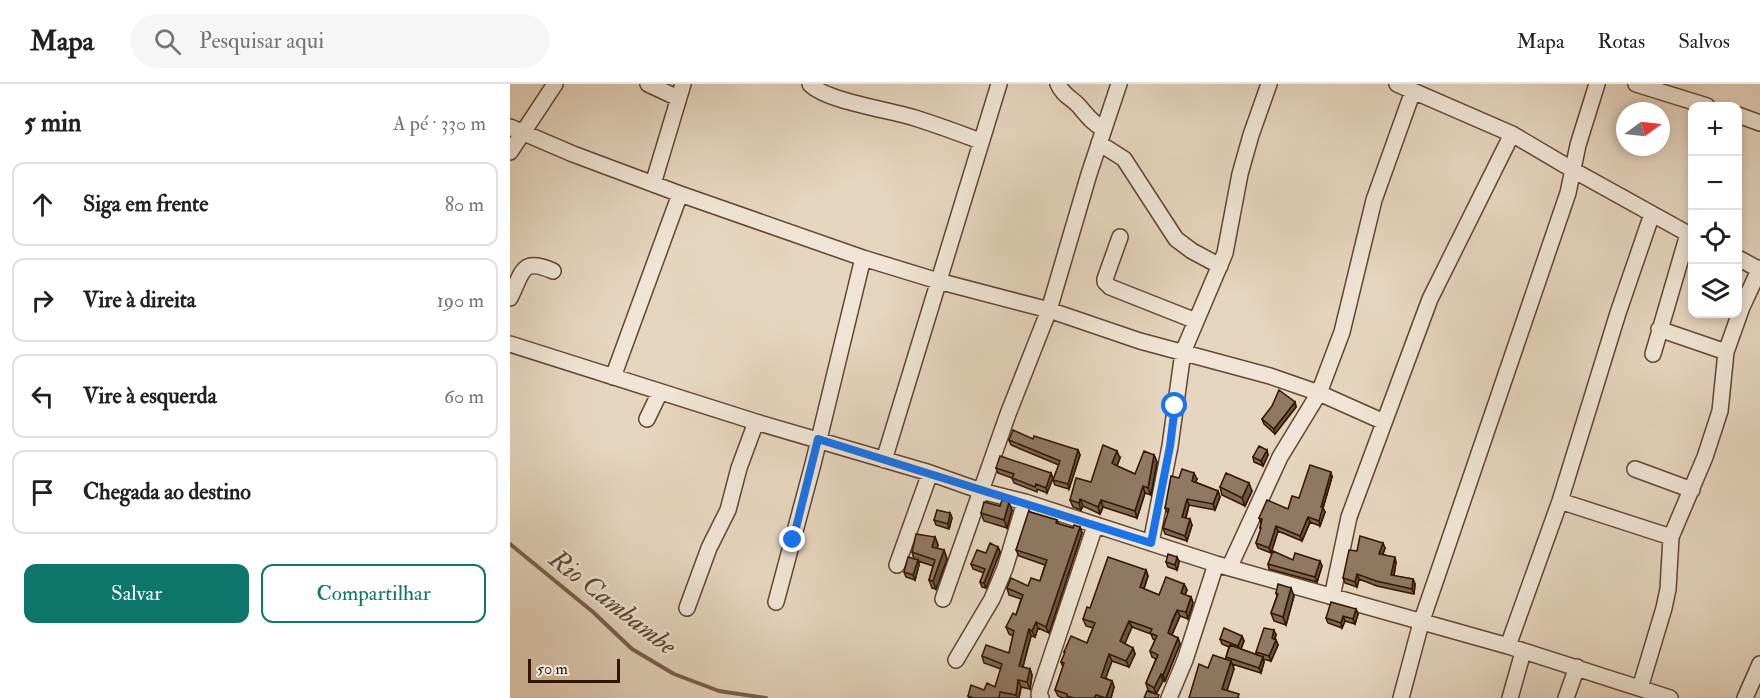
<!DOCTYPE html>
<html lang="pt">
<meta charset="utf-8">
<style>
:root{--surface:#fff;--page:#f6f6f6;--text:#202124;--muted:#757577;--line:#e0e0e0;--accent:#0f766e}
body{margin:0;font-family:"IM FELL Double Pica",serif;background:var(--page);color:var(--text)}
.controls{position:absolute;right:18px;top:18px;display:grid;overflow:hidden;border-radius:12px;box-shadow:0 3px 9px #0003}
.controls button{width:54px;height:54px;display:grid;place-items:center;padding:0;border:0;border-bottom:2px solid var(--line);background:var(--surface);color:var(--text);font:30px sans-serif}
.compass{position:absolute;left:1106px;top:18px;width:54px;height:54px;border-radius:50%;background:var(--surface);box-shadow:0 3px 9px #0003;rotate:75deg}
.scale{position:absolute;left:18px;bottom:15px;width:92px;box-sizing:border-box;padding-left:6px;border:3px solid #331501;border-top:0;font-size:16px;line-height:21px;white-space:nowrap;color:#331501;-webkit-text-stroke:4px #efe4d5;paint-order:stroke}
.stop{position:absolute;width:18px;height:18px;margin:-14px;border:4px solid #1a73e8;border-radius:50%;background:#fff}
.stop.end{background:#1a73e8;border-color:#fff;box-shadow:0 2px 6px #0008}
.list{margin:0;padding:0;list-style:none}
h2{display:flex;justify-content:space-between;align-items:center;height:78px;margin:0;padding:0 24px;font-size:26px}
h2 small{font-size:20px;font-weight:400;color:var(--muted)}
.list li{display:grid;grid-template-columns:39px 1fr auto;gap:18px;align-items:center;box-sizing:border-box;height:84px;margin:0 12px 12px;padding:0 12px;border:2px solid var(--line);border-radius:12px}
.list b{display:block;font-size:22px;white-space:nowrap}
.list em{font-size:20px;font-style:normal;color:var(--muted)}
.actions{display:flex;gap:12px;padding:18px 24px}
.actions a{flex:1;padding:14px 0;border:2px solid var(--accent);border-radius:12px;text-align:center;font-size:21px;color:var(--accent)}
.actions .main{background:var(--accent);color:#fff}
.icon{flex:none;width:33px;height:33px;fill:none;stroke:currentColor;stroke-width:2;stroke-linecap:round;stroke-linejoin:round}
.map{position:relative;flex:none;width:1250px;height:614px;overflow:hidden}
header{display:flex;align-items:center;gap:36px;box-sizing:border-box;height:84px;padding:0 30px;background:var(--surface);border-bottom:2px solid var(--line)}
header strong{font-size:28px}
nav{display:flex;gap:33px;margin-inline-start:auto;font-size:21px}
.search{width:420px;height:54px;background:var(--page);display:flex;align-items:center;gap:15px;box-sizing:border-box;padding:0 21px;border-radius:33px;color:var(--muted);font-size:22px}
main{display:flex}
aside{flex:1;background:var(--surface)}
.map>svg:first-child{display:block}
.lines{fill:none;stroke-linecap:round;stroke-linejoin:round}
.stream{stroke:#7a614c;stroke-width:4}
.street-casing{stroke:#604530;stroke-width:18}
.street{stroke:#efe4d5;stroke-width:15}
.wall{fill:#7c6855;stroke:#331501;stroke-width:1.5}
.shaded-wall{fill:#655545;stroke:#331501;stroke-width:1.5}
.building{fill:#907963;stroke:#331501;stroke-width:1.5}
.route{stroke:#1a73e8;stroke-width:8}
.labels{text-anchor:middle;stroke-width:5;stroke-linejoin:round;paint-order:stroke}
.water-label{font-size:27px;font-style:italic;fill:#624833;stroke:#efe4d5}
</style>
<header>
<strong>Mapa</strong>
<div class="search"><svg class="icon" aria-label="search" viewBox="0 0 24 24"><circle cx="10" cy="10" r="6"/><path d="M15 15l6 6"/></svg>Pesquisar aqui</div>
<nav><a>Mapa</a><a>Rotas</a><a>Salvos</a></nav>
</header>
<main>
<aside>
<h2>5 min<small>A pé · 330 m</small></h2>
<ul class="list">
<li><svg class="icon" aria-label="ahead" viewBox="0 0 24 24"><path d="M12 20V5M6 11l6-6 6 6"/></svg><div><b>Siga em frente</b></div><em>80 m</em></li>
<li><svg class="icon" aria-label="right" viewBox="0 0 24 24"><path d="M7 20v-9h11M14 6l5 5-5 5"/></svg><div><b>Vire à direita</b></div><em>190 m</em></li>
<li><svg class="icon" aria-label="left" viewBox="0 0 24 24"><path d="M17 20v-9H6M10 6l-5 5 5 5"/></svg><div><b>Vire à esquerda</b></div><em>60 m</em></li>
<li><svg class="icon" aria-label="arrive" viewBox="0 0 24 24"><path d="M6 21V4h12l-3 4 3 4H6"/></svg><div><b>Chegada ao destino</b></div></li>
</ul>
<div class="actions"><a class="main">Salvar</a><a>Compartilhar</a></div>
</aside>
<div class="map">
<svg width="1250" height="614" viewBox="0 0 1250 614">
<rect width="100%" height="100%" fill="#e6d5be"/>
<filter id="stains"><feTurbulence type="fractalNoise" baseFrequency=".00333" numOctaves="4"/><feColorMatrix values="0 0 0 0 .2 0 0 0 0 .09 0 0 0 0 .02 0 0 0 .5 -.17"/></filter>
<radialGradient id="worn" r=".72"><stop offset=".6" stop-color="#630" stop-opacity="0"/><stop offset="1" stop-color="#630" stop-opacity=".3"/></radialGradient>
<g class="lines">
<path class="stream" d="M0 460 83 528 122 565 164 590 209 607 256 614"/>
<defs>
<path id="street" d="M138 0 168 14
M300 0C316 17 380 26 405 34 427 41 449 49 470 57
M548 0C552 10 561 14 568 21 578 32 579 36 593 45
M887 0 1002 50 1063 86 1182 152
M1126 0 1197 22
M1228 31 1250 39
M0 43 63 70 170 110 353 174 428 197 539 226 630 257 760 292 809 309 874 338
M589 59 614 75 666 155 682 167 710 182
M0 68 45 0
M143 100 173 0
M610 153 595 195V198L600 203 686 237
M1228 174 1250 186
M0 214C13 188 11 173 43 187
M1149 245 1216 268
M0 260 246 338 420 389 471 407 515 418 706 480 998 562 1160 614
M1143 270 1178 150
M103 293 170 110
M137 335 150 308
M374 376 489 0
M1125 385 1182 406
M1050 417 1161 453
M641 459 660 362 673 268 715 169 730 90 741 51 759 0
M387 481 420 389
M720 482 770 373 809 309 832 248 864 116 903 7
M822 513 839 433 920 215 1002 50
M433 515 498 330 539 226 579 90 609 0
M266 518 303 380 353 174
M177 524 199 464 218 426 229 384 246 338
M998 562 1050 417 1108 229 1142 130
M446 576 482 515 495 484 515 418
M1130 604 1154 524 1158 505 1161 453 1195 373 1210 327 1216 268 1232 223 1250 184
M531 614 529 611 530 606 585 442
M659 614 675 576 706 480
M891 614 911 539 1058 109 1068 61 1087 0
M1000 614 1013 568
M1056 614 1067 583
M1235 614 1250 580"/>
</defs>
<use href="#street" class="street-casing"/>
<use href="#street" class="street"/>
</g>
<path class="wall" d="M785 318 786 323 765 350 754 340 752 335Z
M523 355 568 366 570 371 559 405 545 401 543 396 549 381 501 361 499 356Z
M644 371 647 378 641 411 635 409 627 434 593 423 590 430 573 422 571 426 563 423 560 416 610 374 607 382 625 390Z
M758 371 753 382 744 378 743 373Z
M486 384 543 394 537 409 527 405V408L504 399 502 394 488 389Z
M822 393 813 424 815 428 810 442 800 438 792 457 768 447 761 469 748 464 746 459 751 446 750 444 751 439 749 434 778 425 789 414Z
M669 394 687 395 685 398 708 407 710 413 705 426 679 421 676 434 682 441 677 457 655 450 653 444 658 430 655 424Z
M710 403 742 407 735 422 712 411Z
M502 426 497 444 474 437 471 429Z
M520 428 547 436 549 440 563 444 570 443 572 449 539 549 528 544 525 553 521 552 513 583 520 585 522 591 520 605 511 603 509 614H459L458 612 474 606 485 603 491 585 474 579 472 572 499 569 503 552 499 550 496 543 506 531 511 515 499 511 497 504 518 502 530 497 535 481 509 472 506 466Z
M440 429 442 434 439 445 426 441 424 436Z
M425 453 428 461 427 464 434 466 437 475 426 505 422 504 419 496 423 482 408 477 409 481 405 496 396 493 394 488 404 475 402 468Z
M488 463 490 468 476 504 472 503 470 498 474 489 463 485 461 480 476 469Z
M875 464 873 470 886 478 884 492 903 495 905 500 904 510 867 502 849 495 847 503 835 499 833 494 847 467Z
M667 473 669 478 667 486 658 483 656 478Z
M783 476 812 482 807 498 759 485 758 480Z
M636 486 638 492 634 505 649 511 674 500 677 506 675 511 681 513 683 519 678 535 670 532 662 551 668 554 670 560 655 597H653L646 610 638 606 636 599 646 575 642 573 640 567 645 556 643 555 641 550 622 543 614 560 623 564 625 570 619 583 602 577 595 594 602 597 604 603 601 614H553L548 612 545 606 553 583 551 578 555 570 554 568 577 559 583 544 576 542 573 535 580 524Z
M766 509 784 512 776 541 764 537 761 529 767 512Z
M846 525 848 530 845 540 835 537 832 544 818 539 816 534Z
M766 551 765 555 766 556 768 561 761 577 753 575 754 578 751 589 722 580 724 585 679 614 698 584 716 575V573L719 563 712 560 710 555 732 552 734 557 731 565 747 571 746 568Z"/>
<path class="shaded-wall" d="M785 318 786 323 765 350 764 345Z
M568 366 570 371 559 405 558 400Z
M757 366 758 371 753 382 751 377Z
M607 367 610 374 605 386 602 379Z
M644 371 647 378 641 411 638 404Z
M821 388 822 393 813 424 815 428 810 442 809 437 811 423Z
M541 389 543 394 537 409 536 404Z
M684 389 687 395 684 403 682 397Z
M739 399 742 407 735 422 732 414Z
M633 402 635 409 627 434 625 427Z
M708 407 710 413 705 426 703 420Z
M570 415 573 422 571 426 569 419Z
M677 415 679 421 674 439 672 433Z
M591 416 593 423 590 430 588 423Z
M499 418 502 426 497 444 494 436Z
M440 429 442 434 439 445 438 440Z
M798 433 800 438 792 457 790 452Z
M680 435 682 441 677 457 675 452Z
M766 442 768 447 761 469 759 464Z
M570 443 572 449 539 549 536 543Z
M425 453 428 461 425 471 422 463Z
M873 459 875 464 871 475 869 470Z
M488 463 490 468 476 504 474 499Z
M434 466 437 475 426 505 423 497Z
M667 473 669 478 667 486 665 481Z
M885 473 886 478 883 496 881 491Z
M408 476 409 481 405 496 403 491Z
M810 477 812 482 807 498 805 493Z
M636 486 638 492 632 510 630 503Z
M847 490 849 495 847 503 845 498Z
M903 495 905 500 904 510 902 505Z
M674 500 677 506 673 515 671 509Z
M781 504 784 512 776 541 773 533Z
M681 513 683 519 678 535 676 528Z
M846 525 848 530 845 540 843 535Z
M667 526 670 532 660 555 658 549Z
M833 532 835 537 832 544 831 539Z
M619 537 622 543 613 564 610 557Z
M526 538 528 544 525 553 522 547Z
M519 545 521 552 511 589 509 582Z
M764 546 766 551 763 559 762 554Z
M732 552 734 557 730 567 728 562Z
M668 554 670 560 655 597 653 591Z
M766 556 768 561 761 577 759 572Z
M623 564 625 570 619 583 616 577Z
M599 570 602 577 594 599 591 593Z
M753 573 754 578 751 589 749 584Z
M721 577 724 585 715 613 712 605Z
M520 585 522 591 520 605 517 598Z
M651 590 653 597 646 610 644 604Z
M508 596 511 603 509 614H507L506 611Z
M602 597 604 603 601 614H596Z"/>
<path class="building" d="M769 306 785 318 764 345 752 335 762 322Z
M503 346 523 355 524 352 568 366 558 400 543 396 550 377 499 356Z
M593 361 607 367 602 379 605 381 625 390 634 367 644 371 638 404 633 402 625 427 591 416 588 423 570 415 569 419 560 416 566 394 581 398Z
M749 362 757 366 751 377 743 373Z
M490 372 541 389 536 404 526 400 525 403 502 394 504 390 486 384Z
M800 381 821 388 811 423H813L809 437 798 433 790 452 766 442 759 464 746 459 751 444H750L752 435 749 434 757 416 778 425 782 412 789 414Z
M672 385 684 389 682 397 708 407 703 420 677 415 672 433 680 435 675 452 653 444 659 425 655 424 661 392 669 394Z
M716 389 739 399 732 414 710 403Z
M492 416 499 418 494 436 471 429 474 418 490 422Z
M427 426 440 429 438 440 424 436Z
M519 426 520 428 547 436 546 439 563 444 564 441 570 443 536 543 526 538 522 547 519 545 509 582 520 585 517 598 508 596 506 611 490 608 489 614H464L458 612 461 601 474 606 477 599 485 603 492 580 472 572 476 561 499 569 504 547 496 543 503 529 506 531 513 511 497 504 501 494 518 502 521 494 530 497 537 476 506 466Z
M406 450 425 453 422 463 434 466 423 497 419 496 425 476 402 468Z
M850 452 873 459 869 470 885 473 881 491 903 495 902 505 866 497 847 490 845 498 833 494 839 466 847 467Z
M480 459 488 463 474 499 470 498 475 485 461 480 467 466 476 469Z
M763 467 783 476 785 469 810 477 805 493 758 480Z
M658 470 667 473 665 481 656 478Z
M398 473 408 476 403 491 394 488Z
M598 473 636 486 630 503 649 511 656 493 674 500 671 509 681 513 676 528 667 526 662 537 658 549 668 554 653 591 651 590 644 604 636 599 648 571 640 567 647 552 640 549 642 545 619 537 610 557 623 564 616 577 599 570 591 593 602 597 596 614 586 611 584 614H564L557 612V610L545 606 554 579 551 578 555 568H554L561 552 577 559 585 539 573 535 577 523 580 524Z
M768 500 781 504 773 533 761 529 768 510 766 509Z
M821 518 846 525 843 535 833 532 831 539 816 534Z
M714 544 732 552 728 562 710 555Z
M754 544 764 546 762 554 766 556 759 572 746 568Z
M720 561 753 573 749 584 716 573Z
M703 571 721 577 712 605 729 610 728 614H679L689 580 698 584Z
M637 607 649 611 648 614H634Z"/>
<g class="lines">
<path class="route" d="M283 456 308 355 641 459 660 362 665 322"/>
</g>
<g class="labels">
<g class="water-label">
<text transform="translate(103 518) rotate(38)" y="9">Rio Cambambe</text>
</g>
</g>
<rect width="100%" height="100%" filter="url(#stains)"/>
<rect width="100%" height="100%" fill="url(#worn)"/>
</svg>
<div class="controls">
<button>+</button>
<button>−</button>
<button><svg class="icon" aria-label="locate" viewBox="0 0 24 24"><circle cx="12" cy="12" r="6"/><path d="M12 2v4M12 18v4M2 12h4M18 12h4"/></svg></button>
<button><svg class="icon" aria-label="layers" viewBox="0 0 24 24"><path d="M12 4l9 5-9 5-9-5zM3 14l9 5 9-5"/></svg></button>
</div>
<svg class="compass" viewBox="-18 -18 36 36"><path d="M0-13l5 13h-10z" fill="#e53935"/><path d="M0 13l5-13h-10z" fill="#757577"/></svg>
<div class="scale">50 m</div>
<div class="stop" style="left:665px;top:322px"></div>
<div class="stop end" style="left:283px;top:456px"></div>
</div>
</main>
